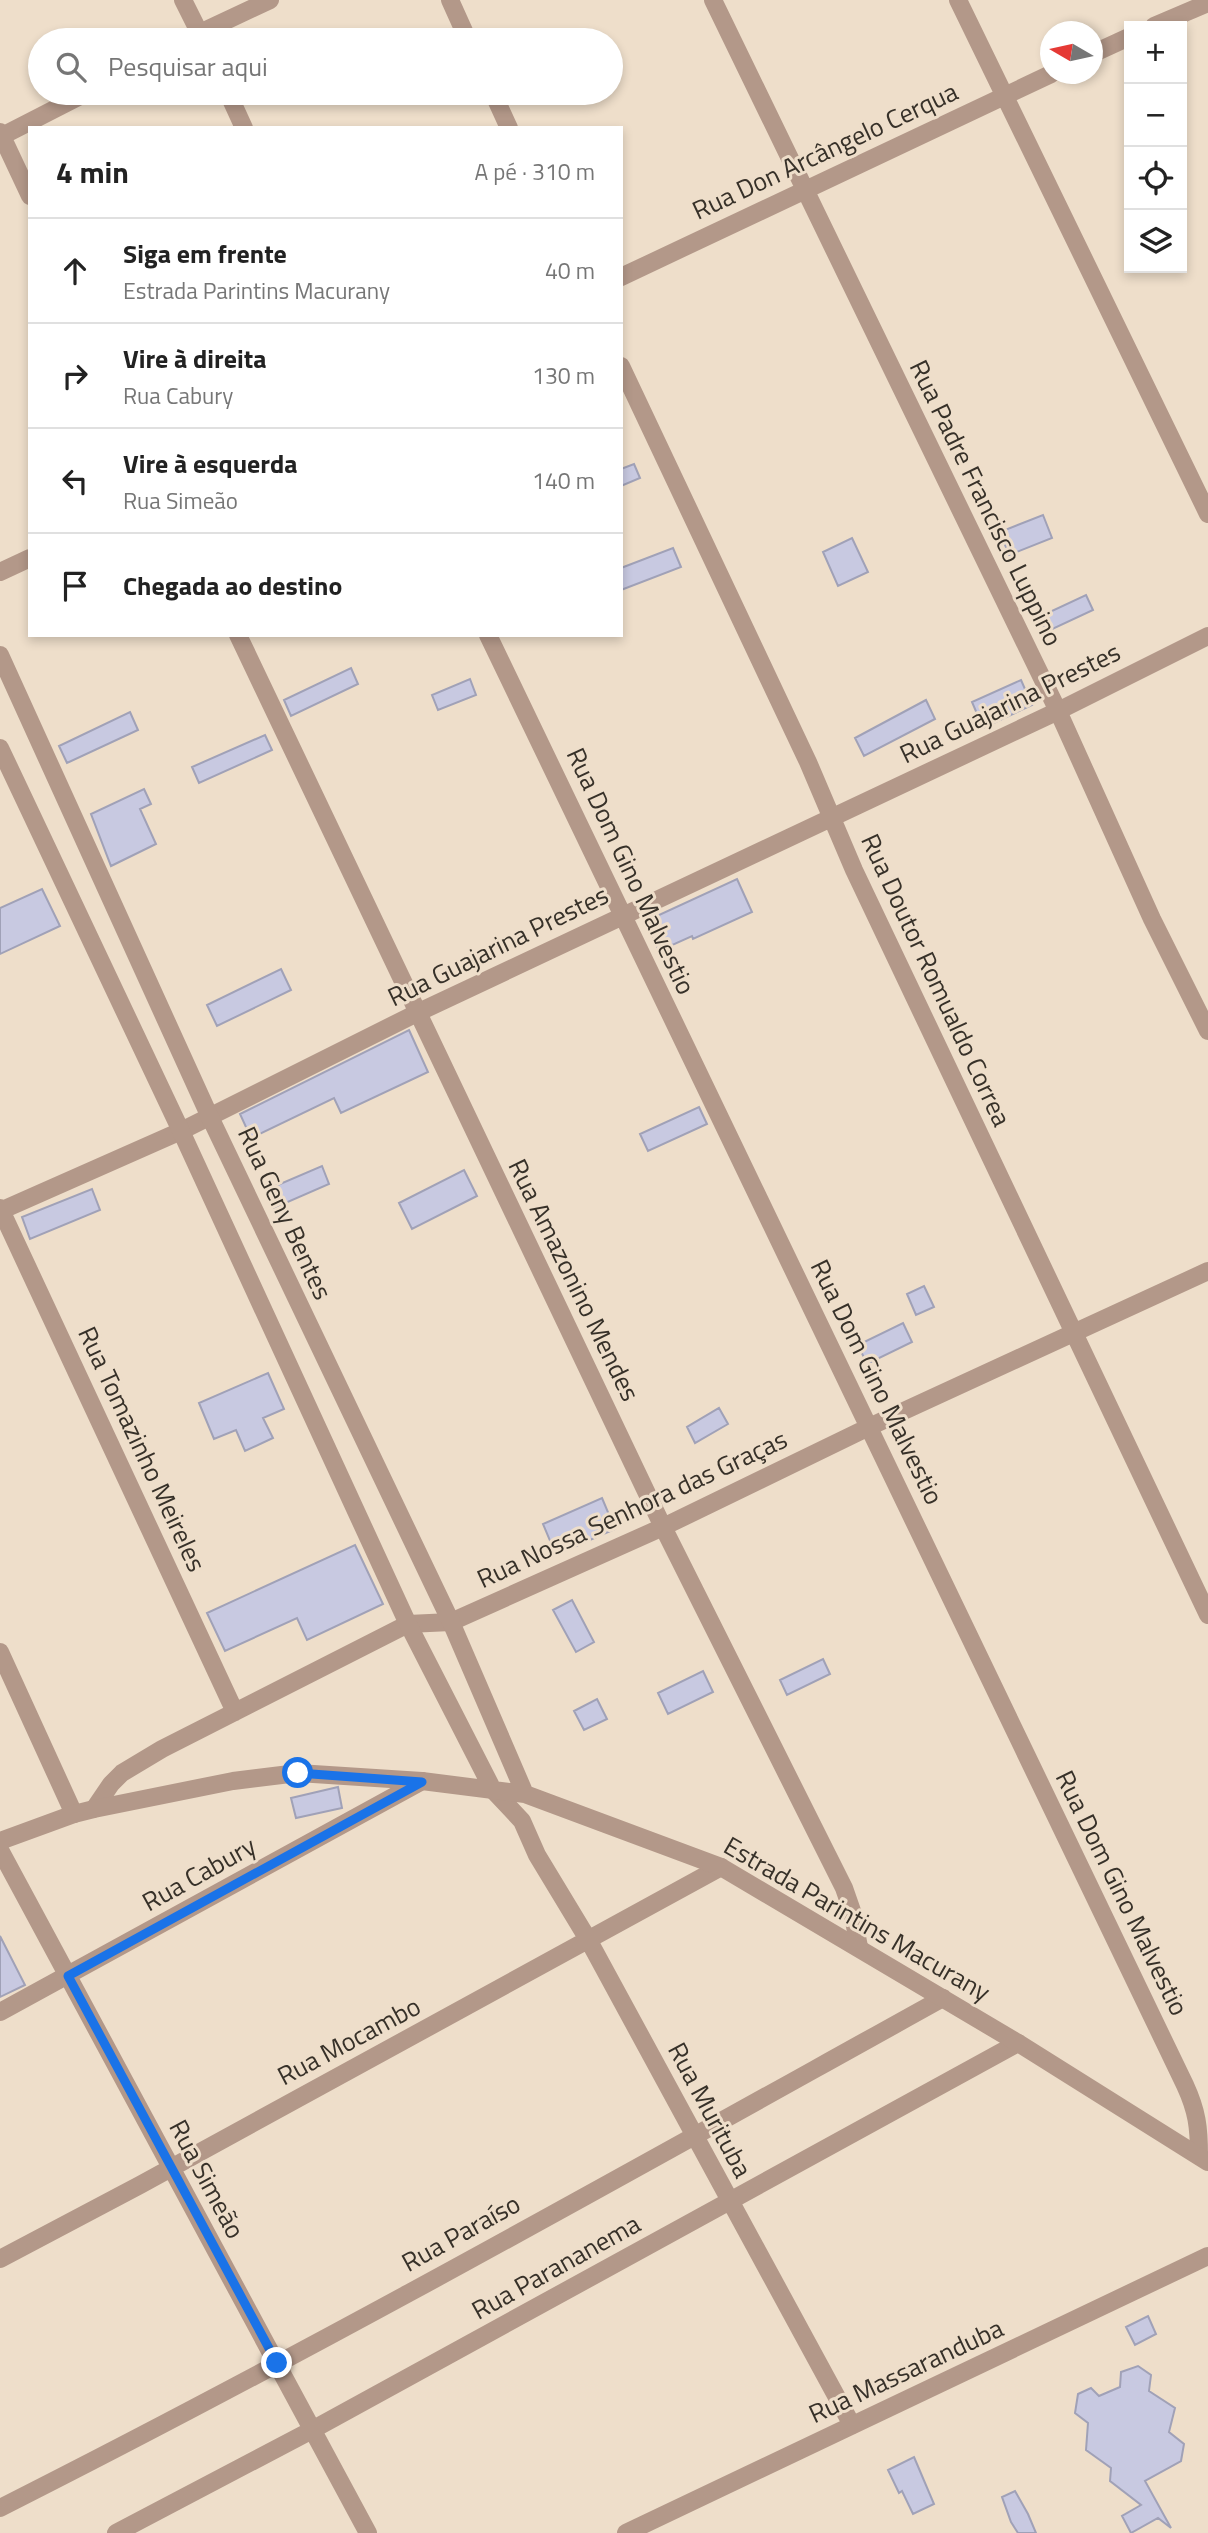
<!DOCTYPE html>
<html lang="pt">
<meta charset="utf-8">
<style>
:root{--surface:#fff;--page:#f6f6f6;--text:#222;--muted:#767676;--line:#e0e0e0}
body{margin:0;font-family:"Titillium Web",sans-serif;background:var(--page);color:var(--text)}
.controls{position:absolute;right:21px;top:21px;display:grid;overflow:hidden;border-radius:0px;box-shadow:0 4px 10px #0003}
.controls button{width:63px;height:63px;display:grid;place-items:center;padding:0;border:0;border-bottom:2px solid var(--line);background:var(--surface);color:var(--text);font:35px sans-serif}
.compass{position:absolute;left:1040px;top:21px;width:63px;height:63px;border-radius:50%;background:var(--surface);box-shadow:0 4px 10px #0003;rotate:279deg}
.stop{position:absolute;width:21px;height:21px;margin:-16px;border:5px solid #1a73e8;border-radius:50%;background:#fff}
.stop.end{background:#1a73e8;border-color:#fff;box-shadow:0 2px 7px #0008}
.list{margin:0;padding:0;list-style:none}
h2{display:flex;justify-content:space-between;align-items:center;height:91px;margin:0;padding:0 28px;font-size:30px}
h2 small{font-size:23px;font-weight:400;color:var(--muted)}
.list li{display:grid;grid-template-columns:46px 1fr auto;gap:21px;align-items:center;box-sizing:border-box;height:105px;padding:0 28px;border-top:2px solid var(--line)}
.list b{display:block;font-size:26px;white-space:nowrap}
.list p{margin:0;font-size:23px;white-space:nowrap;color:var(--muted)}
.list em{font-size:23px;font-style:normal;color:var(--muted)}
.icon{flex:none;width:38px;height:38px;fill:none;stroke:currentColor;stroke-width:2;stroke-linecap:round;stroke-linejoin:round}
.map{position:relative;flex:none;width:1208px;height:2533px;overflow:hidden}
.search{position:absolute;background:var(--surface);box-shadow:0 4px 10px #0003;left:28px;top:28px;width:595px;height:77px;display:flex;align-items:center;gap:18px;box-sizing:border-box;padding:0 24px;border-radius:38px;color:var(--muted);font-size:26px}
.panel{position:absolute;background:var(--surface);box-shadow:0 4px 10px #0003;left:28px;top:126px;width:595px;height:511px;border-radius:0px}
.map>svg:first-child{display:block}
.building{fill:#c8c9e1;stroke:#a0a1b7;stroke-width:2}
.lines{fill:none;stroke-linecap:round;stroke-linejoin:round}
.minor{stroke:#b39889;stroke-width:18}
.tertiary{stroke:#b39889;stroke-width:18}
.route{stroke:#1a73e8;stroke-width:9}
.labels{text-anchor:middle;stroke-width:6;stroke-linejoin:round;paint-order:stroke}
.street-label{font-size:26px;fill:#373129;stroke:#eedeca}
</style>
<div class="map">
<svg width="1208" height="2533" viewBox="0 0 1208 2533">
<rect width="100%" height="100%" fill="#eedeca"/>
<path class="building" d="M634 464 640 478 621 486V469Z
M1043 515 1052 538 1009 555 1000 532Z
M852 538 868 572 838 586 823 552Z
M673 548 681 567 621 590V568Z
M1086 595 1093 610 1046 632 1039 617Z
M351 668 358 684 291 716 284 700Z
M470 679 476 695 438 710 432 695Z
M1021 680 1032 705 983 728 972 702Z
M926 700 935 719 864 756 855 738Z
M130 712 138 730 67 763 59 746Z
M265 735 272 750 199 783 192 767Z
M144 789 151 804 140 809 156 844 111 866 91 814Z
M737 879 752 912 693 939 692 936 659 951 646 921Z
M42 889 60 926 0 954V908Z
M281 969 291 990 217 1026 207 1005Z
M409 1030 428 1072 341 1113 334 1098 251 1138 240 1114Z
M699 1107 707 1124 648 1151 640 1134Z
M322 1166 329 1184 274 1208 266 1190Z
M464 1170 477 1196 412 1229 399 1203Z
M92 1189 100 1210 30 1239 22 1217Z
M924 1286 934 1307 916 1315 907 1294Z
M903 1323 912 1342 867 1364 858 1345Z
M268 1373 284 1409 263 1418 273 1438 245 1451 236 1430 214 1439 199 1403Z
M719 1408 728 1424 695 1443 687 1427Z
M602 1498 615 1529 556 1555 543 1524Z
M355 1545 383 1604 307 1640 297 1618 225 1651 207 1613Z
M572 1600 594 1642 576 1652 553 1610Z
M823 1659 830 1674 787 1695 780 1680Z
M703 1671 713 1692 668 1714 658 1693Z
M597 1699 607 1719 584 1730 574 1711Z
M338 1787 342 1808 296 1818 291 1798Z
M0 1936 25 1985 0 1997Z
M1148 2316 1156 2334 1135 2345 1126 2327Z
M1138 2366 1151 2375 1149 2391 1175 2408 1169 2432 1184 2444 1181 2461 1145 2481 1171 2528 1158 2518 1131 2533 1122 2516 1141 2505 1110 2481 1111 2468 1086 2450 1088 2423 1075 2413 1078 2394 1091 2388 1099 2396 1120 2387 1121 2372Z
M914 2457 934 2504 913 2514 902 2491 899 2493 888 2470Z
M1015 2491 1028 2514 1036 2533H1018L1011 2522 1002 2497Z"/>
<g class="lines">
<path class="minor" d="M183 0 203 40
M450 0 468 40
M713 0 1058 711 1152 919 1208 1031
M958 0 1208 514
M1154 26 1208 3
M185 40 270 0
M1092 54 1129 37
M228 93 244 128
M493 93 509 128
M0 132 30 196
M0 137 86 93
M621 277 1051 74
M621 366 808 762 854 870 1208 1615
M0 572 30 558
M238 635 663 1527 844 1888 852 1911 859 1947
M488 635 1185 2085C1197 2111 1199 2127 1199 2156
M0 1208 235 1712
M0 1211 181 1131 417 1013 1058 711 1208 636
M0 1652 74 1814
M493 1790 522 1821 537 1855 589 1941 852 2425
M94 1809 111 1784 122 1773 162 1749 408 1624 451 1622 663 1527 869 1427 1208 1271
M0 1850 368 2533
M0 2012 422 1781
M0 2259 140 2185 721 1867
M0 2508C319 2347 631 2171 943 1998
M116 2533 312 2430 1018 2043"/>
<path class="tertiary" d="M0 655 209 1115 451 1622 525 1794
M0 748 181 1131 408 1624 493 1790
M0 1841 74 1814 94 1809 233 1781 298 1773 422 1781 525 1794 721 1867 1018 2043 1208 2162
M626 2533 1208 2256"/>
</g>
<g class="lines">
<path class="route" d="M277 2363 68 1976 422 1782 298 1773"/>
</g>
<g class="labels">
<g class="street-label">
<text transform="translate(825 151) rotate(-25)" y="9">Rua Don Arcângelo Cerqua</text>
<text transform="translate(986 503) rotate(64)" y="9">Rua Padre Francisco Luppino</text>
<text transform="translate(1010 703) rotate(-26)" y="9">Rua Guajarina Prestes</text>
<text transform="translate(631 871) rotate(65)" y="9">Rua Dom Gino Malvestio</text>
<text transform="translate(498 946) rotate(-26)" y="9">Rua Guajarina Prestes</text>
<text transform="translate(936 980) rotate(65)" y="9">Rua Doutor Romualdo Correa</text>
<text transform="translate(285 1213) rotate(65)" y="9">Rua Geny Bentes</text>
<text transform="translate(574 1280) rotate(64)" y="9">Rua Amazonino Mendes</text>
<text transform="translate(877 1382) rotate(64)" y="9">Rua Dom Gino Malvestio</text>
<text transform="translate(142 1449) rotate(65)" y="9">Rua Tomazinho Meireles</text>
<text transform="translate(632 1509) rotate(-25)" y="9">Rua Nossa Senhora das Graças</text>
<text transform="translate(199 1874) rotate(-29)" y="9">Rua Cabury</text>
<text transform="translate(1122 1893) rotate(64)" y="9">Rua Dom Gino Malvestio</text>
<text transform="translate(857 1919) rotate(30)" y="9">Estrada Parintins Macurany</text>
<text transform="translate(349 2041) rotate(-28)" y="9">Rua Mocambo</text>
<text transform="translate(710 2110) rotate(62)" y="9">Rua Murituba</text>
<text transform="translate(207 2179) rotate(62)" y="9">Rua Simeão</text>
<text transform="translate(461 2233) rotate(-29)" y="9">Rua Paraíso</text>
<text transform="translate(556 2267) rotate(-29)" y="9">Rua Parananema</text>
<text transform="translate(906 2371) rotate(-25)" y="9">Rua Massaranduba</text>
</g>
</g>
</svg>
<div class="controls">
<button>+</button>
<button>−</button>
<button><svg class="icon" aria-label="locate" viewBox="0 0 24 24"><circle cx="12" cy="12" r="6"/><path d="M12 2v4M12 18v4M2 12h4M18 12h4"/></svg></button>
<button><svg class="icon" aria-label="layers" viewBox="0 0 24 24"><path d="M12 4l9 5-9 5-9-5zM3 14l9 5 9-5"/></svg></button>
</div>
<svg class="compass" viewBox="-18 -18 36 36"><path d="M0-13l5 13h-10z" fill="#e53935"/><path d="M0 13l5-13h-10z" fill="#767676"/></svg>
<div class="stop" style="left:298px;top:1773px"></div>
<div class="stop end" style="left:277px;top:2363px"></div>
<div class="search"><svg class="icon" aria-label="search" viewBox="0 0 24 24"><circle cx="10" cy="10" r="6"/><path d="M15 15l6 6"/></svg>Pesquisar aqui</div>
<section class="panel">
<h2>4 min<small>A pé · 310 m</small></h2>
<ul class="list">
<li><svg class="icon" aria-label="ahead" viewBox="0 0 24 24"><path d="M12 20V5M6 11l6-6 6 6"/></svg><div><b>Siga em frente</b><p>Estrada Parintins Macurany</p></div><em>40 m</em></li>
<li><svg class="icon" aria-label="right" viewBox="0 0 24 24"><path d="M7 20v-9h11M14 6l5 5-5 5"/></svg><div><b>Vire à direita</b><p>Rua Cabury</p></div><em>130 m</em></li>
<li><svg class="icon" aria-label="left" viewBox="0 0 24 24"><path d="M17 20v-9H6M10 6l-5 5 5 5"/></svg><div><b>Vire à esquerda</b><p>Rua Simeão</p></div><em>140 m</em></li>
<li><svg class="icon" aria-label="arrive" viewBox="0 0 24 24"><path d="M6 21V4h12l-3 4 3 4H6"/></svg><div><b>Chegada ao destino</b></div></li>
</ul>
</section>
</div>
